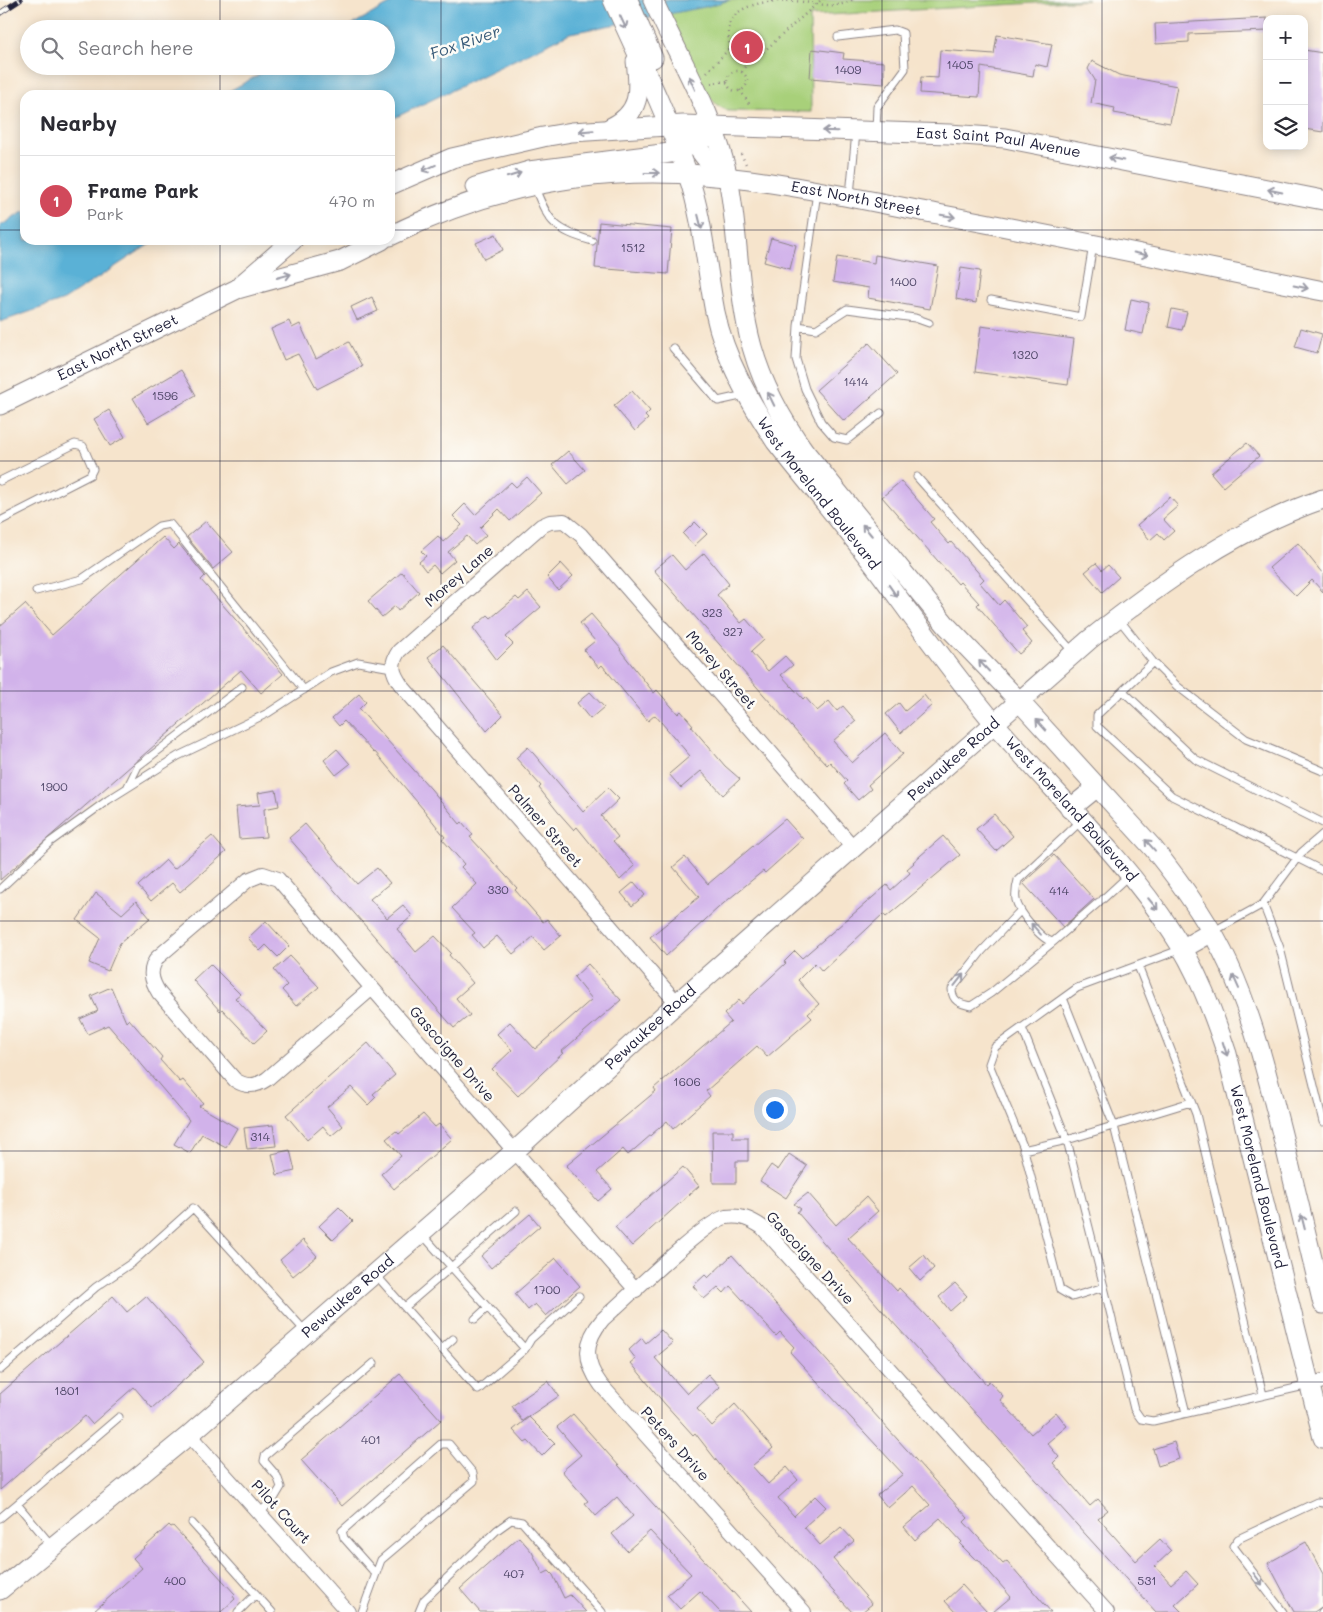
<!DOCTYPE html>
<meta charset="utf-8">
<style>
:root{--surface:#fff;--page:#f2f2f3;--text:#2b2b33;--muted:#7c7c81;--line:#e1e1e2;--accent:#d1495b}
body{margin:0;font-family:Mali,sans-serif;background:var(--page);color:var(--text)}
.controls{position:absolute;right:15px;top:15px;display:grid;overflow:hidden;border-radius:10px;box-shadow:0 2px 12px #0003}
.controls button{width:45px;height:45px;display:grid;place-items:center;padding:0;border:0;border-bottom:1px solid var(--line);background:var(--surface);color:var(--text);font:25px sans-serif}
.you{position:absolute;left:774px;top:1109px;width:18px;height:18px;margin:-12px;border:4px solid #fff;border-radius:50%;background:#1a73e8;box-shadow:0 0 0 8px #1a73e833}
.badge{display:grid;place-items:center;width:32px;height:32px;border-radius:50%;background:var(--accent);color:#fff;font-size:16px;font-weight:700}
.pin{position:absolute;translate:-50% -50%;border:2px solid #fff;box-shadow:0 1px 5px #0006}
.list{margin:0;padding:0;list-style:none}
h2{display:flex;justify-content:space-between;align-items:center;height:65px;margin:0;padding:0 20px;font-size:21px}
h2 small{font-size:16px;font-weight:400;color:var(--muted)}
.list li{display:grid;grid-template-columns:32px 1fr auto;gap:15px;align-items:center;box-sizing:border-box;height:90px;padding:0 20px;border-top:1px solid var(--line)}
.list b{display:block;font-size:19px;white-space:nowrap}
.list p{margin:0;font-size:16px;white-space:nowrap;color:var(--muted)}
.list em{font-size:16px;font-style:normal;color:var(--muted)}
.icon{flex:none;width:28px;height:28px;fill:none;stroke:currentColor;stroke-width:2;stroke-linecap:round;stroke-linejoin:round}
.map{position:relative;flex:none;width:1323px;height:1612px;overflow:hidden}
.search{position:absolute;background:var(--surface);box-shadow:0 2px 12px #0003;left:20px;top:20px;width:375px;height:55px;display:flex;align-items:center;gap:12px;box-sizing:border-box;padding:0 18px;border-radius:28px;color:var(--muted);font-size:19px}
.panel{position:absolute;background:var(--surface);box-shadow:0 2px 12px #0003;left:20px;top:90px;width:375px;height:155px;border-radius:15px}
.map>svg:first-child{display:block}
.green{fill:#a8d07a;stroke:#65795a}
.water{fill:#5ab1d6;stroke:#3e6a88}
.building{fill:#d1b2ea}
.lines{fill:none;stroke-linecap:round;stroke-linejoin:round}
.lane-casing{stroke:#8c8384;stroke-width:9}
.street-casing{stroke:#8c8384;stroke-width:16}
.secondary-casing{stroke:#8c8384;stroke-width:21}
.path{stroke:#8c8384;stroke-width:2.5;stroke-dasharray:1 4;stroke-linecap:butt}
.lane{stroke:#fff;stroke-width:7}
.street{stroke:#fff;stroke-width:14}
.secondary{stroke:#fff;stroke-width:19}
.rail-casing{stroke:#22223b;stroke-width:5.5}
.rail{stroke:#fdfcf7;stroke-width:4;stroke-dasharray:11;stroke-linecap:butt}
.oneway{stroke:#9c9ca7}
.grid{fill:none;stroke:#22223b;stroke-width:1;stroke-opacity:0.55}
.labels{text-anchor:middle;stroke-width:5;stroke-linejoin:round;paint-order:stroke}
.number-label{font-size:12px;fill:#4e4667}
.street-label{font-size:15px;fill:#22223b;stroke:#fdfcf7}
.water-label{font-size:16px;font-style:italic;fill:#385b79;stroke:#fdfcf7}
</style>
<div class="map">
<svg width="1323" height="1612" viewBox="0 0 1323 1612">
<rect width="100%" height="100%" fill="#fdfcf7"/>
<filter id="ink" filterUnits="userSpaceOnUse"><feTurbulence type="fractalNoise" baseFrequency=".02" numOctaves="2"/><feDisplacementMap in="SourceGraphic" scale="10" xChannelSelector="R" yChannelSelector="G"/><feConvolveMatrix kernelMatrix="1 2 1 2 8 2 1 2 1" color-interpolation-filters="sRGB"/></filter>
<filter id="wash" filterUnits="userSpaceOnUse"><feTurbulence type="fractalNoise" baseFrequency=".0096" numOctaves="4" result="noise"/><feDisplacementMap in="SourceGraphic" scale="20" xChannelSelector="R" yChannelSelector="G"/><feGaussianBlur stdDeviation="1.12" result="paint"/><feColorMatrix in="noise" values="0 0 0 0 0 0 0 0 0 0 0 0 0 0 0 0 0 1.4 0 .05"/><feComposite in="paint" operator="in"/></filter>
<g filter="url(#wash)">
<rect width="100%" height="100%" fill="#f6e4cc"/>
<path class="green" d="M662 0H1088L810 16 811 112 728 111 717 105 708 95Z"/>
<path class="water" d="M397 0H730L705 7 570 33 390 120V95H222L275 66H386V29H344Z
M25 211V240H156L64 300 0 322V226Z"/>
<g id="blocks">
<path class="building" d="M1267 18V31L1189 34V42L1156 44 1155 24Z
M997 35 1052 44 1047 67 1035 64 1033 76 981 67 979 97 920 93 921 77 938 78 940 50 994 54Z
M812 49 844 53 843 59 884 62V84L810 78Z
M1304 50 1323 53V132L1304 129Z
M1092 61 1119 75 1177 86 1170 123 1114 113 1115 108 1091 103 1095 80 1088 69Z
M599 222 672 229 668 274 595 268Z
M496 234 503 250 484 259 476 243Z
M771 238 796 245 790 269 764 262Z
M875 255 938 266 930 309 868 298 869 288 833 282 837 257 874 263Z
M961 268 980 271 976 303 956 299Z
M372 297 378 311 357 320 351 307Z
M1131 299 1149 303 1143 334 1125 330Z
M1172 309 1187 312 1182 330 1168 327Z
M289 321 292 328 300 324 316 359 349 342 362 366 317 389 298 354 284 360 271 329Z
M981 326 1074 339 1068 385 975 372Z
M1301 328 1322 334 1317 353 1295 347Z
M869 343 897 374 844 421 816 390Z
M181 370 196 395 148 423 133 398Z
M632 391 650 411 645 416 648 419 635 431 614 406Z
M109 410 125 437 110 446 94 419Z
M1247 443 1259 456 1223 487 1211 473Z
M568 451 585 470 568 484 552 465Z
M527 477 541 493 510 521 499 509 480 528 486 535 475 545 467 536 448 552 455 560 440 573 433 565 426 571 419 562 426 556 421 551 438 536 443 542 462 525 453 516 465 504 475 515 511 482 516 487Z
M901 481 934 519 930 522 949 544 951 542 984 579 980 583 999 605 1004 600 1027 627 1022 631 1032 643 1019 654 977 605 979 603 960 582 958 584 882 497Z
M1170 497 1178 506 1163 519 1174 531 1164 540 1158 533 1150 540 1137 525Z
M206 521 233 552 213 569 187 537Z
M695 522 707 534 694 546 683 534Z
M163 537 174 549 179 544 205 576 201 580 283 674 261 693 241 670 0 880V626L25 604 52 635Z
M1298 543 1323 574V592L1312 580 1296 596 1269 568Z
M704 553 729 584 717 595 741 623 746 619 764 640 751 652 768 671 785 656 793 665 781 675 803 699 805 697 817 711 829 701 837 711 843 706 856 721 833 741 852 763 885 733 903 754 868 785 871 789 858 800 844 784 847 781 830 762 827 765 800 736 654 570 672 555 685 570Z
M561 563 573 576 558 590 547 577Z
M1096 563 1102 570 1108 565 1119 577 1102 592 1085 572Z
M402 572 419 592 398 611 395 606 382 617 368 601Z
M528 592 541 607 506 637 513 644 497 660 473 628 488 615 491 618 516 597 519 600Z
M591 614 621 649 620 650 654 693 657 690 678 714 681 711 693 725 691 726 725 766 740 779 723 795 701 771 681 788 669 774 690 756 655 715 648 721 602 665 599 668 584 650 595 641 580 623Z
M443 645 503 715 487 731 428 657Z
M590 692 604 707 590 719 577 703Z
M359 694 366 702 359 709 431 789 460 824 462 822 473 835 470 837 517 888 515 890 543 922 547 919 561 936 544 950 533 937 513 954 497 936 483 948 472 935 475 933 452 908 477 884 461 867 464 864 442 839 445 837 423 809 375 752 374 753 344 721 339 726 332 718Z
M924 695 932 705 901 733 886 714 899 703 905 711Z
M528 747 583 812 608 788 619 799 601 816 618 837 613 841 635 866 620 880 577 827 574 830 558 812 539 788 541 786 516 758Z
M337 749 350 764 336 775 324 760Z
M276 790 279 806 264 809 266 837 239 839 236 807 260 805 258 793Z
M994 814 1013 836 996 851 976 829Z
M785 819 803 839 765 873 763 871 718 908 666 956 650 937 699 897 673 867 685 857 708 884Z
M305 824 357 884 377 868 390 883 370 899 387 918 403 905 412 916 397 929 416 952 435 936 451 953 449 955 473 983 456 998 470 1015 454 1028 289 838Z
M212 836 226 852 180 892 172 883 151 901 138 886 166 860 174 869Z
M943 836 960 855 886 917 883 914 822 971 815 963 798 980 819 1004 808 1014 812 1018 767 1057 757 1046 706 1091 710 1096 673 1129 667 1121 628 1155 623 1149 597 1172 612 1189 598 1201 566 1166 656 1091 654 1088 731 1022 724 1014 739 1000 742 1004 786 963 784 962 795 951 802 958 887 885 891 890 910 873 907 869 914 863 913 862Z
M1054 855 1094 899 1063 927 1023 883Z
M634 882 645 895 632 906 621 893Z
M96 893 122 914 136 901 150 918 120 943 108 971 89 963 100 938 77 920Z
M266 921 289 946 278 957 266 945 260 951 248 938Z
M290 956 319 987 296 1006 282 990 287 985 274 970Z
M210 964 240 994 235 998 267 1031 254 1043 222 1009 220 1011 193 980Z
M588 964 621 1000 561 1052 563 1053 518 1096 492 1069 512 1050 497 1034 510 1022 535 1049 592 999 574 977Z
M111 987 126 1022 129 1019 162 1057 160 1060 180 1082 183 1080 203 1103 199 1106 237 1128 226 1147 202 1134 190 1153 174 1144 189 1120 108 1025 88 1034 80 1019 98 1011 91 996Z
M368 1043 395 1075 373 1094 376 1097 368 1105 351 1087 327 1107 343 1126 331 1136 323 1126 307 1140 286 1115Z
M423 1114 435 1127 439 1124 452 1139 394 1189 381 1174 401 1156 386 1139 396 1131 399 1134Z
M273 1125 276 1146 247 1149 244 1128Z
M712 1131H733V1138H748V1161H736V1183H713Z
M290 1150 295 1171 277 1175 272 1154Z
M789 1154 807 1166 786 1198 760 1181 771 1165 778 1170Z
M683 1167 699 1186 632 1246 615 1227Z
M808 1193 836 1225 866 1197 878 1211 848 1238 897 1291 899 1288 931 1321 986 1384 989 1381 1003 1396 1000 1400 1031 1434 1056 1412 1067 1426 1047 1443 1059 1457 1053 1463 1090 1506 1098 1499 1108 1510 1098 1518 1136 1561 1160 1539 1171 1551 1155 1566 1171 1584 1186 1571 1198 1584 1175 1605 1182 1612H1156L879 1307 797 1212 801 1209 794 1204Z
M339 1207 353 1221 333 1240 319 1226Z
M530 1214 540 1226 491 1268 481 1256Z
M303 1240 317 1256 293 1276 280 1260Z
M732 1255 968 1518 964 1522 1003 1564 1007 1561 1051 1612H993L1011 1597 978 1559 976 1560 960 1544 962 1542 940 1518 915 1540 904 1527 930 1505 913 1486 888 1508 877 1495 903 1474 790 1352 794 1347 780 1332 776 1336 730 1286 724 1293 718 1287 704 1299 693 1286 705 1275 708 1278Z
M924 1255 934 1268 920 1281 909 1268Z
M556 1258 580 1286 546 1316 535 1304 528 1310 515 1294Z
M955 1283 967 1296 950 1311 939 1297Z
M113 1296 127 1312 146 1296 204 1362 152 1408 134 1387 92 1424 85 1416 0 1490V1394Z
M661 1330 673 1343 655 1358 687 1394 708 1374 720 1387 697 1409 712 1426 735 1404 773 1448 752 1466 768 1484 787 1467 798 1480 778 1498 794 1516 815 1496 826 1507 804 1527 820 1545 841 1527 854 1541 833 1559 872 1604 862 1612H852L727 1474 695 1433 693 1435 664 1403 631 1363 636 1359 629 1350 642 1338 646 1343Z
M400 1374 441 1420 342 1506 301 1460Z
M548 1381 559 1396 522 1421 512 1406Z
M573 1414 627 1475 751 1612H720L700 1591 680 1609 667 1595 691 1574 650 1531 627 1551 612 1534 633 1516 617 1497 596 1516 585 1503 588 1501 562 1471 581 1455 557 1427Z
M529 1417 555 1443 542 1456 528 1441 525 1443 513 1430Z
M1174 1442 1179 1459 1158 1466 1153 1449Z
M169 1525 171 1527 173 1526 235 1594 233 1596 235 1599 221 1612H93L142 1568 133 1558Z
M519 1537 532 1552 543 1574 549 1571 553 1575 564 1598 570 1595 586 1612H480L460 1589Z
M1306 1542 1323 1574V1606L1314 1612H1294L1268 1563Z
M962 1585 987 1612H955L945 1601Z"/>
</g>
</g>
<g filter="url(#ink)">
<use href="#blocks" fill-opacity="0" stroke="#8c8384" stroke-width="1"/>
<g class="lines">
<defs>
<path id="lane" d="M838 37 895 30 903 33 905 69 877 107 876 130
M535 188C549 223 555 230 592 241
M817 192 798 326 816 329 847 309 915 318 929 323
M850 195 856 132
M991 300 1081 317 1093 245
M798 326 796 359 805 389 821 422 834 437 847 440 881 413
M673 348 718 401 745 395
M917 477 1074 653
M0 481 75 444 83 446 93 469 90 475 0 521
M36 591 82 579 159 526 170 524 304 690
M1118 618 1153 662 1177 686 1246 739 1323 771
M1153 662 1097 715V726L1172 796 1323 871
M1123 691 1195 759 1323 823
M127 788 138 766 242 687
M1081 821 1018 880C1016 887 1015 893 1016 900 1019 912 1041 940 1053 942L1099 902
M0 889 50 842 108 800 178 756 268 713 331 672 358 662 392 668
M1103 899 1128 876
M1263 904 1280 948 1323 1122
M1020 911 982 951 952 989C952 1001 960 1004 971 1006L991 993 1053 942
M1212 932 1263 904 1301 853 1323 834
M1182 949 1077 988 995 1047 989 1064 1023 1146 1060 1290 1072 1297 1104 1287 1134 1409 1141 1419 1153 1421 1309 1385
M1138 966 1196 1114 1263 1395
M1063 998 1114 1126 1186 1413
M1022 1028 1067 1140 1104 1287
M1023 1150 1067 1140 1191 1102
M376 1275 478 1390 525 1349 421 1233
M405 1307 516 1211
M475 1319 488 1307
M442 1349 453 1339
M525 1349 531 1339 579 1296
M0 1370 96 1287 133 1262 193 1208 306 1332
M260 1513 275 1497 281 1487 277 1476 264 1461 265 1456 374 1363
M0 1518 17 1504
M192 1523 272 1612
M52 1546 17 1504 119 1417
M238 1612 256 1594
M362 1612 381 1560 474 1481 473 1473 449 1444H441L342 1531 344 1538 375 1573
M419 1612 424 1600 497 1530 511 1520 522 1522 602 1612
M1283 1612 1233 1546 1238 1539 1317 1502 1323 1503
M1322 1612 1323 1611"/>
<path id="street" d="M263 874 278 879 372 988 267 1079C255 1087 246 1087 235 1080L159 993C151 980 148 970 158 957L248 880Z
M372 988 636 1290
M677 1003 401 685C392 672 390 664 399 651L541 526 550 522 564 521 581 535 853 847
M1309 1385 1323 1381
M189 1435 348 1612
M804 1612 601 1385C583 1361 584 1341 603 1319 625 1300 705 1221 726 1217 741 1215 750 1219 762 1227L1107 1612"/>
<g id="secondary">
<path id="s1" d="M613 0C639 57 667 115 688 175 703 219 706 266 715 312 725 360 750 402 776 442 812 488 851 533 886 581 921 629 956 678 995 724 1054 793 1123 856 1172 932 1197 969 1213 1012 1227 1054L1323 1438"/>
<path d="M628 0 653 58"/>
<path d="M653 0C679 58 715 116 728 178 739 234 737 293 752 347 763 386 781 419 805 452L947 626 1019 701 1153 848C1182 884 1210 923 1229 965 1255 1022 1269 1082 1284 1142 1297 1196 1310 1250 1323 1304"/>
<path d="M610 128C641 113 640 92 636 61"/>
<path d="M688 135 711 165 728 178"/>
<path id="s2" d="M390 185 452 158 543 137 572 132 683 125 949 134 1005 138 1323 200"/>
<path d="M475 187 529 171 678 152 704 138 711 127"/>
<path id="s3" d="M390 236C472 195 562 173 653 173 749 173 844 197 938 214 1066 238 1195 265 1323 291"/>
<path d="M241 285 293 240"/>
<path id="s4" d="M0 405 237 289 340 261 382 240"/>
<path d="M1070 809 1097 787"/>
<path d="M1182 949 1212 932"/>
<path id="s5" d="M0 1590 189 1435 515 1151 677 1003 1089 640C1160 584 1237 528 1323 499"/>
</g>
</defs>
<use href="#lane" class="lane-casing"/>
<use href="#street" class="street-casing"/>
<use href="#secondary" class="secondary-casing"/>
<path class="path" d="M730 48C729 41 727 31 729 25 736 3 772 0 791 1 812 1 832 11 852 0
M730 48 751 55 763 52 821 0
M727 81a10 10 0 1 1 20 0a10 10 0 1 1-20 0Z
M707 72 730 48
M742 72 751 55
M711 83 727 81
M740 90 750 105
M741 154 746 164"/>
<use href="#lane" class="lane"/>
<use href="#street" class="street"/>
<use href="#secondary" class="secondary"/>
<defs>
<path id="rail" d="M0 13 20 0"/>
</defs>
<use href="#rail" class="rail-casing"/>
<use href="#rail" class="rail"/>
</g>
<defs><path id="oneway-shaft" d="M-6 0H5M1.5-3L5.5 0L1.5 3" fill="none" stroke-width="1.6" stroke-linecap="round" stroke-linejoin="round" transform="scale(1.25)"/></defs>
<g class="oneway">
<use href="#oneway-shaft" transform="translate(623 22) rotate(65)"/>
<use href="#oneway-shaft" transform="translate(692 83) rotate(-114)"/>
<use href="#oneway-shaft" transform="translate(586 131) rotate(175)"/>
<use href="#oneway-shaft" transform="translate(830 131) rotate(-178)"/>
<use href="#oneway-shaft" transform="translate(1116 159) rotate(-169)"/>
<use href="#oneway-shaft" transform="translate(429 168) rotate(156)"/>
<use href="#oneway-shaft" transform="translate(652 173)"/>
<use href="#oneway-shaft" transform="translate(514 175) rotate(-17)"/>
<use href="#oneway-shaft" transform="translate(1275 191) rotate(-169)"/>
<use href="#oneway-shaft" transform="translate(948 216) rotate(10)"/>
<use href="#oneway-shaft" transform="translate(700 222) rotate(76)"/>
<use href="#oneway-shaft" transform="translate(1141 254) rotate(11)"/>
<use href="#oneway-shaft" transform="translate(284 276) rotate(-15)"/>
<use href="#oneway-shaft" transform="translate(1301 287) rotate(11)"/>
<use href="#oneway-shaft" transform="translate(771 399) rotate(-116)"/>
<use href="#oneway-shaft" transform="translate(867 530) rotate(-130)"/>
<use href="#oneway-shaft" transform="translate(893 591) rotate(55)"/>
<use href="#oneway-shaft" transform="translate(984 666) rotate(-133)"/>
<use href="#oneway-shaft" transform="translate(1041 725) rotate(-132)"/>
<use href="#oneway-shaft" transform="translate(1150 845) rotate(-132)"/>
<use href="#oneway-shaft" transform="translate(1153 904) rotate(50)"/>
<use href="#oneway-shaft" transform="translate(1036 929) rotate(-131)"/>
<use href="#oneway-shaft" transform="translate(959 980) rotate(-52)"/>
<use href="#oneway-shaft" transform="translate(1236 982) rotate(-114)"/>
<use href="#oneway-shaft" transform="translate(1225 1049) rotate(72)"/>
<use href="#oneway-shaft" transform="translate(1303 1222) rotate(-104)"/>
<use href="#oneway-shaft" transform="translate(1258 1579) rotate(53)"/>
</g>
</g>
<path class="grid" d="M220 0V29M441 0V1612M662 0V1612M882 0V1612M1102 0V1612M220 66V95M0 230H25M390 230H1323M220 240V1612M0 461H1323M0 691H1323M0 921H1323M0 1151H1323M0 1382H1323"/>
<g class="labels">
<g class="number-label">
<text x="960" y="69">1405</text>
<text x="848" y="74">1409</text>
<text x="633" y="252">1512</text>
<text x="903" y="286">1400</text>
<text x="1025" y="359">1320</text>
<text x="856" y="386">1414</text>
<text x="165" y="400">1596</text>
<text x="712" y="617">323</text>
<text x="733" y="636">327</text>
<text x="54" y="791">1900</text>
<text x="498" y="894">330</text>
<text x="1059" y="895">414</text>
<text x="687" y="1086">1606</text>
<text x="260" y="1141">314</text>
<text x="547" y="1294">1700</text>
<text x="67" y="1395">1801</text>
<text x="371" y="1444">401</text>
<text x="514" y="1578">407</text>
<text x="175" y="1585">400</text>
<text x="1147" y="1585">531</text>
</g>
<g class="street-label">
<text dy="5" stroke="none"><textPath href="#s2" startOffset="618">East Saint Paul Avenue</textPath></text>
<text dy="5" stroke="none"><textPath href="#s3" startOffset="478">East North Street</textPath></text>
<text dy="5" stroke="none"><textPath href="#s4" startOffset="131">East North Street</textPath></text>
<text dy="5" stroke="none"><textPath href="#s1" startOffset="541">West Moreland Boulevard</textPath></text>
<text transform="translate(459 576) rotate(-41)" y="5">Morey Lane</text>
<text transform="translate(721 670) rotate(49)" y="5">Morey Street</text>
<text dy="5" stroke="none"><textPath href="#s5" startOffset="1265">Pewaukee Road</textPath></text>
<text dy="5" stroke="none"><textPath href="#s1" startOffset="946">West Moreland Boulevard</textPath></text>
<text transform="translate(545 826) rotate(49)" y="5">Palmer Street</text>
<text dy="5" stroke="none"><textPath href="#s5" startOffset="860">Pewaukee Road</textPath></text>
<text transform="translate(452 1054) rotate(49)" y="5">Gascoigne Drive</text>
<text dy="5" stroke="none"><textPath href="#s1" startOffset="1366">West Moreland Boulevard</textPath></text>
<text transform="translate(810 1258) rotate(47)" y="5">Gascoigne Drive</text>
<text dy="5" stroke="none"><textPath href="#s5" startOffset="455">Pewaukee Road</textPath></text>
<text transform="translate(675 1444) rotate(48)" y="5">Peters Drive</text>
<text transform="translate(281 1512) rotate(48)" y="5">Pilot Court</text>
</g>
<g class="water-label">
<text transform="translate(465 42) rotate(-19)" y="6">Fox River</text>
</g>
</g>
</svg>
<div class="controls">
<button>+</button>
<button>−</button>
<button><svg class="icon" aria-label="layers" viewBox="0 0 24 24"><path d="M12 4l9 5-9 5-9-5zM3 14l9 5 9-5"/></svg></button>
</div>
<div class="you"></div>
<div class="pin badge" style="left:747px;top:47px">1</div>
<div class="search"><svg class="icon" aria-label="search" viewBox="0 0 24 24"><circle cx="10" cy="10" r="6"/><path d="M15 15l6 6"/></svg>Search here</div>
<section class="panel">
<h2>Nearby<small></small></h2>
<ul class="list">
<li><span class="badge">1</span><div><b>Frame Park</b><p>Park</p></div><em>470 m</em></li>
</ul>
</section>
</div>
